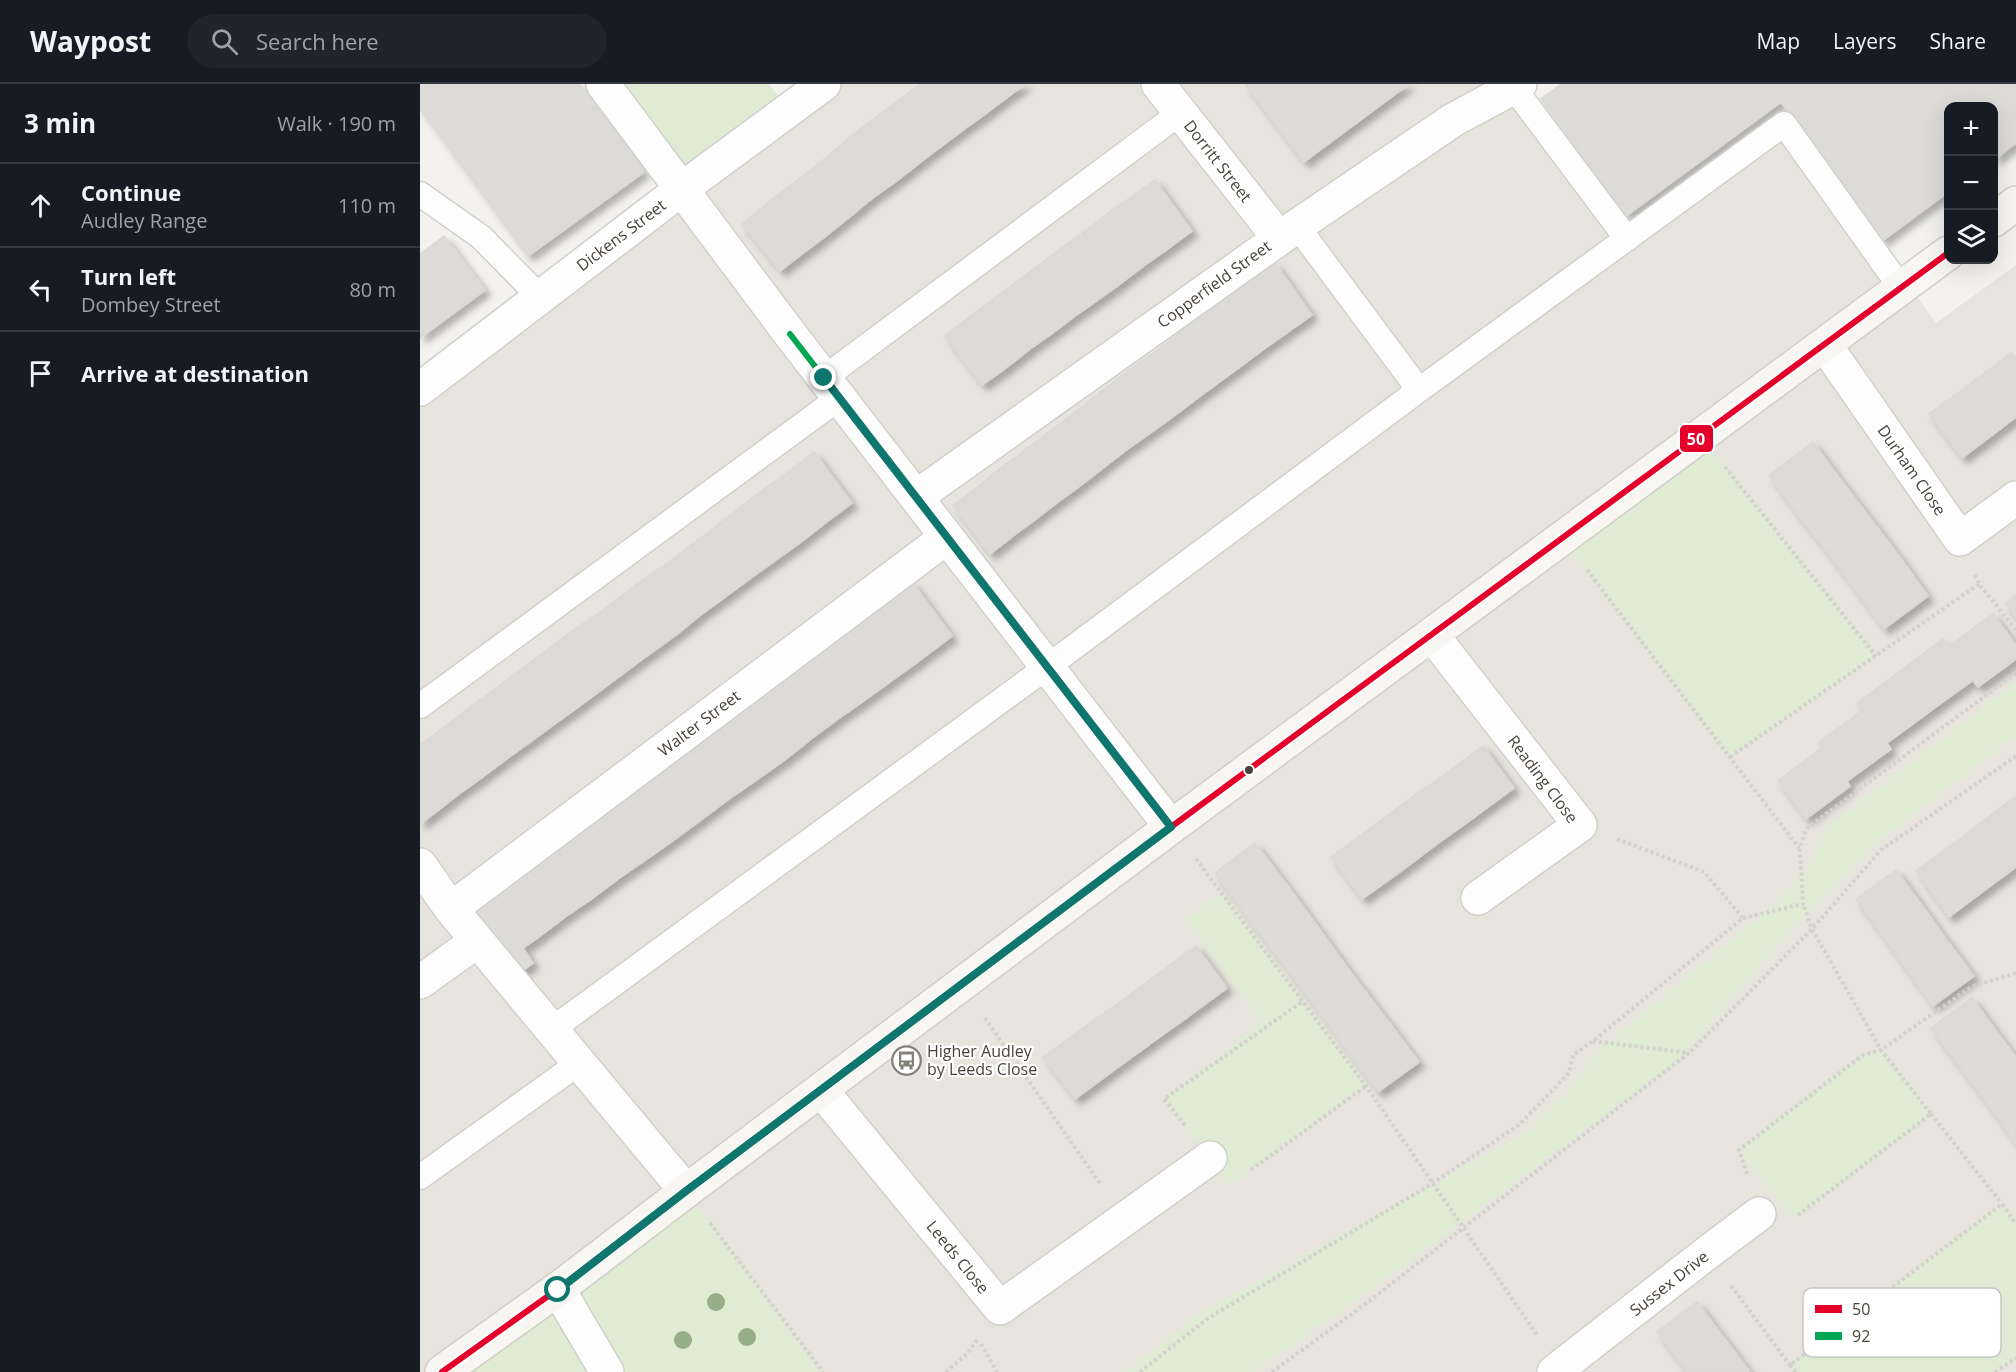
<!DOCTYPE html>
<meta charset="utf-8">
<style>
:root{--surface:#171b24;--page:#20242c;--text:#f1f3f6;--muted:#9ea1a6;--line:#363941}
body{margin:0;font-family:"Open Sans",sans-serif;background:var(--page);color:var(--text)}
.controls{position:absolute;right:18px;top:18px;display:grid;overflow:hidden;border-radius:12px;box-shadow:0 6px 24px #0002}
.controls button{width:54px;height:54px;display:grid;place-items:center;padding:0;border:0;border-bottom:2px solid var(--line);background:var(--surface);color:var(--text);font:30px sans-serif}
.stop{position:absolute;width:18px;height:18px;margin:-14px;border:4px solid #0f766e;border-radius:50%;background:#fff}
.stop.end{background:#0f766e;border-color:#fff;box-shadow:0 2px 6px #0008}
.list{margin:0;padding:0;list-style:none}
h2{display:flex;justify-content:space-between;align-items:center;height:78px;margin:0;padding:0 24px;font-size:26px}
h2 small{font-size:20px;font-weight:400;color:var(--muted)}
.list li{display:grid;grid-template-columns:39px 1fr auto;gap:18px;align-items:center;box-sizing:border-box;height:84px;padding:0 24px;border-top:2px solid var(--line)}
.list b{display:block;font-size:22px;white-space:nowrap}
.list p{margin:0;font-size:20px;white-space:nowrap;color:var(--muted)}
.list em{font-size:20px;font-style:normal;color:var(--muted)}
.icon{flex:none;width:33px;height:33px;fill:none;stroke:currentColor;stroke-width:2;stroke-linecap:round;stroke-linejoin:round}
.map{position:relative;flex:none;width:1596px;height:1288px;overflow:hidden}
header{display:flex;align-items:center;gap:36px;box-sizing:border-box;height:84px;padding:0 30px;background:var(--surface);border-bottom:2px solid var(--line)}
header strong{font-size:28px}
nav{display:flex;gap:33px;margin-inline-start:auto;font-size:21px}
.search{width:420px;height:54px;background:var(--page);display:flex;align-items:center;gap:15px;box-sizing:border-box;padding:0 21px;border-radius:33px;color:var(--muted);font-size:22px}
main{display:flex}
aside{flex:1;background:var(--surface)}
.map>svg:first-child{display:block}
.residential{fill:#e6e4dd}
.green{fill:#dfebd2}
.building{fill:#dddbd7;stroke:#dbd9d5;stroke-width:1.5;filter:url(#shadow)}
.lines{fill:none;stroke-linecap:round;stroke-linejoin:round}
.lane-casing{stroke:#d1d0cc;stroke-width:27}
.street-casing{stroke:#d1d0cc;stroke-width:36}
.secondary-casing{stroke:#d1cfc6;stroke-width:36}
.path{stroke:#d3d2cd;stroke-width:4;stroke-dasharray:3 3;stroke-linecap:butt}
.lane{stroke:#fdfdfd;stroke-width:24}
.street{stroke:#fdfdfd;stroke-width:33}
.secondary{stroke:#f7f6f2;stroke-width:33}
.bus-1-casing{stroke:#fff;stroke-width:10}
.bus-2-casing{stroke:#fff;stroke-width:10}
.bus-1{stroke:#e4002b;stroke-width:6}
.bus-2{stroke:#00a651;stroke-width:6}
.tree{fill:#95ae87}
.route{stroke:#0f766e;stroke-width:8}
.bus-dot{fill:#49443a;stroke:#fff;stroke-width:2}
.labels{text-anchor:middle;stroke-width:4.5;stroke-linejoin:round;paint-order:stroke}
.street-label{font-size:16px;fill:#49443a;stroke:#fff}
.poi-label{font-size:16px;fill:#49443a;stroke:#fff;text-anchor:start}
.key{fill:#fff;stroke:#c8c7c4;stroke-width:1.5}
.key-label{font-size:16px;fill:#49443a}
.line-badge{stroke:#fff;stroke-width:2}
.badge-label{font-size:16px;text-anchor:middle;font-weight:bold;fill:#fff}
</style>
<header>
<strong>Waypost</strong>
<div class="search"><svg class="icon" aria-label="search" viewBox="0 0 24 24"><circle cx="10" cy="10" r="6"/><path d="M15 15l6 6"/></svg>Search here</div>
<nav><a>Map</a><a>Layers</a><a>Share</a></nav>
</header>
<main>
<aside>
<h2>3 min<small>Walk · 190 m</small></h2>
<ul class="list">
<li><svg class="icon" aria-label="ahead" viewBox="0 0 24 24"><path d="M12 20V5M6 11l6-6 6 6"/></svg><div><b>Continue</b><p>Audley Range</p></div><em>110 m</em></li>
<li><svg class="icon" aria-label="left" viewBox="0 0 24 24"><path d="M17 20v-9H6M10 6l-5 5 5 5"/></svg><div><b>Turn left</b><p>Dombey Street</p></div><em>80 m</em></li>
<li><svg class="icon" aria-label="arrive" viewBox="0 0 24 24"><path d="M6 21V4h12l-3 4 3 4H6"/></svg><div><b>Arrive at destination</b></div></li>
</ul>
</aside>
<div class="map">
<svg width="1596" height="1288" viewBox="0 0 1596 1288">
<defs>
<filter id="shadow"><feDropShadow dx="5.5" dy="5.5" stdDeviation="3" flood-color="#0004"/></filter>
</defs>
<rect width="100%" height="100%" fill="#f3f2ef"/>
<path class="residential" d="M405 0H1106L1207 138 1361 27 1516 239 1596 181V1288H0V295Z"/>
<path class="green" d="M200 0H349L364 20 271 92Z
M1280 352 1456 572 1310 673 1143 455Z
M1596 598V652L1459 757 1368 849 1259 975 938 1215 833 1288H705L785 1226 1103 1051 1150 1005 1175 970 1361 814 1394 776 1403 746Z
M802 809 946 1002 810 1101 744 1015 843 938 765 834Z
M1461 966 1511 1030 1374 1135 1319 1066 1443 971Z
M266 1107 399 1288H23Z
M1582 1120 1596 1140V1274L1575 1288H1375L1370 1281Z"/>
<path class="building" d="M0 0H36L0 26Z
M36 0H160L224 88 108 172 1 26Z
M500 0H514L546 44 523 61 486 11Z
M514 0H548L568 28 546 44Z
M548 0H586L593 9 568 28Z
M586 0H606L593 9Z
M825 0H989L884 78Z
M1141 0H1596V59L1574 76V22H1528V108L1462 157 1361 18 1206 132 1121 15Z
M486 11 523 61 502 77 464 27Z
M464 27 502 77 478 96 440 45Z
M440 45 478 96 454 113 416 65Z
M416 65 454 113 431 132 393 84Z
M393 84 431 132 406 152 367 104Z
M735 96 772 147 749 164 711 113Z
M367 104 406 152 382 170 344 122Z
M711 113 749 164 725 181 687 130Z
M344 122 382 170 360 187 322 140Z
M687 130 725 181 700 200 663 149Z
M663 149 700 200 678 216 641 164Z
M24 152 65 206 0 254V170Z
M641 164 678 216 655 232 618 182Z
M855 179 892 231 868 248 831 197Z
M618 182 655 232 634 248 596 198Z
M831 197 868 248 844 265 807 214Z
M596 198 634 248 610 265 572 216Z
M807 214 844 265 820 283 783 232Z
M572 216 610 265 586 284 548 234Z
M783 232 820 283 798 299 760 248Z
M548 234 586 284 562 301 525 252Z
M760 248 798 299 775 316 738 266Z
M738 266 775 316 754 332 716 281Z
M1591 269 1596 275V333L1583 343 1550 300Z
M716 281 754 332 729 350 692 299Z
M692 299 729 350 705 367 668 318Z
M1550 300 1583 343 1542 374 1509 330Z
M668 318 705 367 682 385 645 336Z
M645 336 682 385 660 402 622 353Z
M622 353 660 402 638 418 600 370Z
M1393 358 1421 396 1377 430 1349 391Z
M394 368 432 419 404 440 367 389Z
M600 370 638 418 616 435 578 386Z
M578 386 616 435 593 452 556 404Z
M367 389 404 440 381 458 343 406Z
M1421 396 1451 435 1407 468 1377 430Z
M556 404 593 452 570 470 533 422Z
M343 406 381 458 356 476 318 425Z
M318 425 356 476 331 494 294 444Z
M1451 435 1480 473 1436 507 1407 468Z
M294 444 331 494 308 511 271 461Z
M271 461 308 511 282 530 245 481Z
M1480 473 1508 512 1464 545 1436 507Z
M245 481 282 530 260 548 222 496Z
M222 496 260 548 216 580 179 529Z
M492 498 532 552 499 577 459 523Z
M1596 511V534L1585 519Z
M459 523 499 577 470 598 430 545Z
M179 529 216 580 188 601 149 549Z
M1573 530 1596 561V575L1558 603 1528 563Z
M430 545 470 598 445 616 406 563Z
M149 549 188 601 161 621 123 569Z
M1523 555 1553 596 1509 628 1479 588Z
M406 563 445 616 418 635 379 584Z
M123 569 161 621 136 639 98 587Z
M379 584 418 635 391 655 353 604Z
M98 587 136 639 113 656 75 605Z
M1479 588 1509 628 1467 659 1437 619Z
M353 604 391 655 366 675 327 622Z
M75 605 113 656 88 674 50 623Z
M327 622 366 675 338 695 299 643Z
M50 623 88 674 64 692 26 642Z
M1443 626 1471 665 1426 698 1398 659Z
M26 642 64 692 39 710 1 660Z
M299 643 338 695 309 715 271 665Z
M1 660 39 710 16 728 0 706Z
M1063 662 1094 704 1056 732 1025 690Z
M1402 664 1430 702 1386 735 1358 697Z
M271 665 309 715 281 736 244 685Z
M244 685 281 736 254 756 217 705Z
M1025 690 1056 732 1017 760 987 717Z
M217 705 254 756 227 775 190 724Z
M0 706 16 728 0 740Z
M1596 713V737L1584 721Z
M987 717 1017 760 980 788 949 745Z
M1584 721 1596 737V783L1573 800 1540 755Z
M190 724 227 775 198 795 162 746Z
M949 745 980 788 942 815 911 773Z
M162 746 198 795 173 814 136 764Z
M1540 755 1573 800 1529 833 1496 787Z
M835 759 868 802 827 833 795 789Z
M136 764 173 814 145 833 109 784Z
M109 784 145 833 119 853 82 803Z
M1476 786 1502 821 1462 851 1436 815Z
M868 802 901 847 860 876 827 833Z
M82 803 119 853 103 864 113 879 98 890 51 826Z
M1502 821 1527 856 1487 886 1462 851Z
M901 847 933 891 893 920 860 876Z
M1527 856 1554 892 1513 922 1487 886Z
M776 862 807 904 769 932 738 890Z
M738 890 769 932 730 960 700 918Z
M933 891 966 934 926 965 893 920Z
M1552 914 1580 952 1539 982 1511 944Z
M700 918 730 960 693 987 662 945Z
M966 934 999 978 958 1008 926 965Z
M662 945 693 987 655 1015 623 973Z
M1580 952 1596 973V1008L1572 1026 1539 982Z
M1596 1008V1060L1572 1026Z
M1277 1218 1305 1255 1265 1285 1237 1248Z
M1305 1255 1330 1288H1267L1265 1285Z"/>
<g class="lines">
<defs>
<path id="lane" d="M1094 4 1207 155
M0 110 61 153 120 213
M877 142 999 306
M404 294 760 29
M0 622 419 314
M131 946 627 583 999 306 1364 40 1481 204
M0 1093 159 979"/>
<path id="street" d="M183 0 370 250 751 743
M738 0 859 154
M1405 261 1540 455 1596 414
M0 305 263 104 404 0
M496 413 877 142 1033 36 1100 0
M1012 551 1160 741 1058 814
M0 781 31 825 266 1107
M31 825 527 453
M0 898 57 857
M401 1006 580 1224 790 1074
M138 1205 187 1288
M1134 1288 1287 1169 1339 1130"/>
<path id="secondary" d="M1574 136 1596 119
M22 1288 138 1205 266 1107 751 743 1528 169"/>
</defs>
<use href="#lane" class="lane-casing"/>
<use href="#street" class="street-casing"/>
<use href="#secondary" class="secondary-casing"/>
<path class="path" d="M1305 383 1456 572
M1167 486 1379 764
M1555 491 1559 500 1596 546
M1310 673 1559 500
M1197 755 1284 788 1323 834
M776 775 946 1002 1117 1251
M565 934 681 1101
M1173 957 1269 969
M1511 1030 1582 1120
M765 1041 744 1015 883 917
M831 1086 946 1002
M1327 1090 1319 1066 1443 971 1461 966 1551 903 1596 889
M1378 1131 1511 1030 1461 966 1392 845 1383 820
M290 1139 403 1288
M1311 1202 1370 1281
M561 1260 577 1288
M526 1288 547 1270 557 1256
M720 1288 787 1235 1013 1099 1099 1041 1149 989 1153 971 1173 957 1323 834 1383 820 1380 765 1386 745 1596 589
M852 1288 940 1224 1269 969 1392 845 1461 766 1596 672
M1376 1288 1370 1281 1582 1120 1596 1140
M1575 1288 1596 1274"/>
<use href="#lane" class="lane"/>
<use href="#street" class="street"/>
<use href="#secondary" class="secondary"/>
<defs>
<path id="bus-1" d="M22 1288 138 1205 266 1107 751 743 1528 169"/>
<path id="bus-2" d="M370 250 751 743"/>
</defs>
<use href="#bus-1" class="bus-1-casing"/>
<use href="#bus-2" class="bus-2-casing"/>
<use href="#bus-1" class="bus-1"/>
<use href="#bus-2" class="bus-2"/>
</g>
<g class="tree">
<circle cx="296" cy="1218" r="9"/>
<circle cx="327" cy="1253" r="9"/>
<circle cx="263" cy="1256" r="9"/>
</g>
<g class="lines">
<path class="route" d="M138 1206 266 1107 751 743 404 294"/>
</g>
<defs>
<symbol id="bus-ring" viewBox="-11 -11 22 22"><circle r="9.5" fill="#fff" stroke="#848179" stroke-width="1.5"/><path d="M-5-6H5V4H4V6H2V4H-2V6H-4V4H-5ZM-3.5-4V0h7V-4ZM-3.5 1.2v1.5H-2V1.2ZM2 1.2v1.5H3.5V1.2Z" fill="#848179"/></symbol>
</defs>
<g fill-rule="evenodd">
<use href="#bus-ring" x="470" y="960" width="33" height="33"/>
</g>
<circle class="bus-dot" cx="829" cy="686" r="5"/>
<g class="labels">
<g class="street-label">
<text transform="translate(798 77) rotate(52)" y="6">Dorritt Street</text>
<text transform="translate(201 151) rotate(-37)" y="6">Dickens Street</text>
<text transform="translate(794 200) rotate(-36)" y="6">Copperfield Street</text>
<text transform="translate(1492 386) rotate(55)" y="6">Durham Close</text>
<text transform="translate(279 639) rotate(-37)" y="6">Walter Street</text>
<text transform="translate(1123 695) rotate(53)" y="6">Reading Close</text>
<text transform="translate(538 1173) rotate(51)" y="6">Leeds Close</text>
<text transform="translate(1249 1199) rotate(-38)" y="6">Sussex Drive</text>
</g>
<g class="poi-label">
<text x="507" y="973">Higher Audley<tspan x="507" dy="18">by Leeds Close</tspan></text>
</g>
</g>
<rect x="1383" y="1204" width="198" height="69" rx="9" class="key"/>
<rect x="1395" y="1221" width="27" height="8" fill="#e4002b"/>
<rect x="1395" y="1248" width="27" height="8" fill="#00a651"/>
<g class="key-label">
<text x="1432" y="1231">50</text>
<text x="1432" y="1258">92</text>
</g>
<rect class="line-badge" x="1259" y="340" width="35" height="29" rx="6" fill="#e4002b"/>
<g class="badge-label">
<text x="1276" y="361">50</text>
</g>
</svg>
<div class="controls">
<button>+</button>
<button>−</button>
<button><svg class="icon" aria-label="layers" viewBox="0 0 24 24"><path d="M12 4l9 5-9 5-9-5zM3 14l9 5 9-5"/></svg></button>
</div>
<div class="stop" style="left:138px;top:1206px"></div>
<div class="stop end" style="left:404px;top:294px"></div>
</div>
</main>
